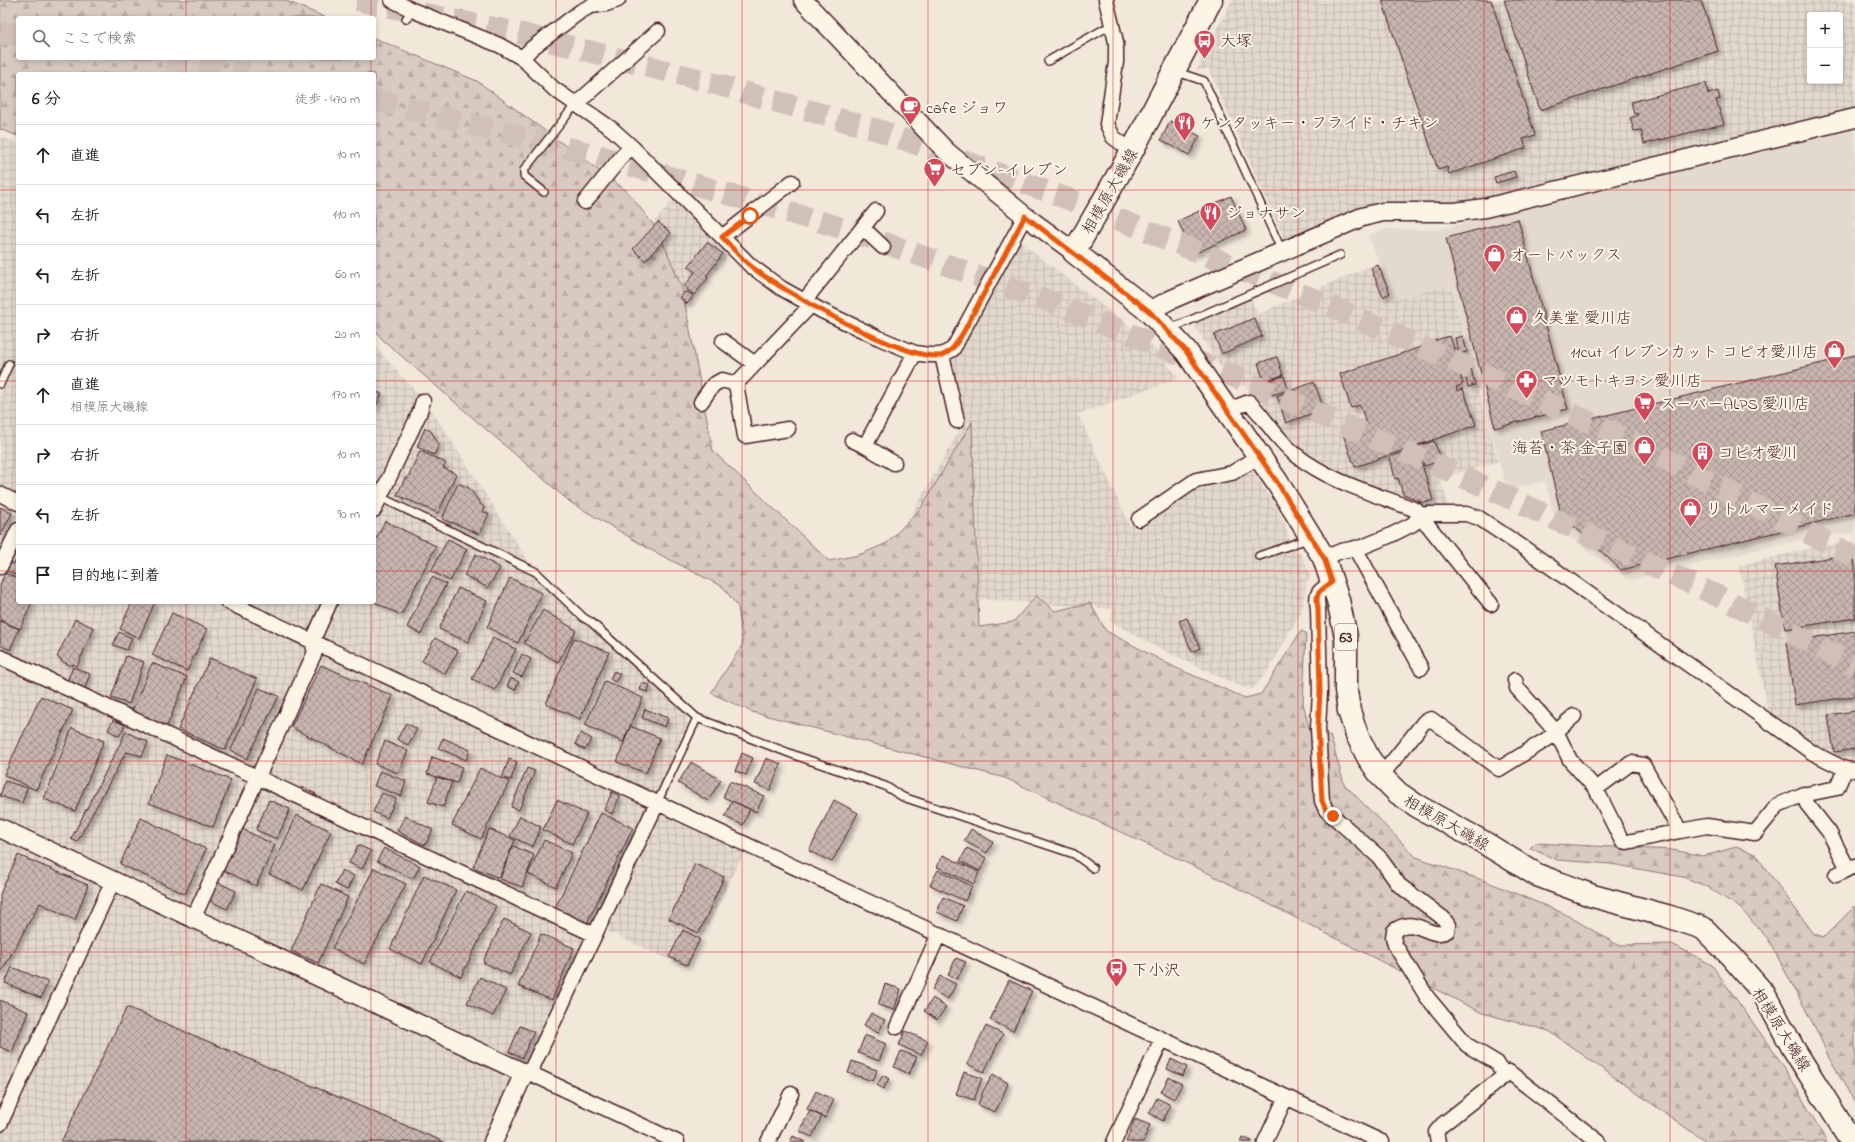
<!DOCTYPE html>
<html lang="ja">
<meta charset="utf-8">
<style>
:root{--surface:#fff;--page:#f2f2f2;--text:#202124;--muted:#757577;--line:#e0e0e0}
body{margin:0;font-family:"Indie Flower","Klee One",sans-serif;background:var(--page);color:var(--text)}
.controls{position:absolute;right:12px;top:12px;display:grid;overflow:hidden;border-radius:4px;box-shadow:0 2px 6px #0003}
.controls button{width:36px;height:36px;display:grid;place-items:center;padding:0;border:0;border-bottom:1px solid var(--line);background:var(--surface);color:var(--text);font:20px sans-serif}
.stop{position:absolute;width:12px;height:12px;margin:-9px;border:3px solid #ea580c;border-radius:50%;background:#fff}
.stop.end{background:#ea580c;border-color:#fff;box-shadow:0 1px 4px #0008}
.list{margin:0;padding:0;list-style:none}
h2{display:flex;justify-content:space-between;align-items:center;height:52px;margin:0;padding:0 16px;font-size:17px}
h2 small{font-size:13px;font-weight:400;color:var(--muted)}
.list li{display:grid;grid-template-columns:26px 1fr auto;gap:12px;align-items:center;box-sizing:border-box;height:60px;padding:0 16px;border-top:1px solid var(--line)}
.list b{display:block;font-size:15px;white-space:nowrap}
.list p{margin:0;font-size:13px;white-space:nowrap;color:var(--muted)}
.list em{font-size:13px;font-style:normal;color:var(--muted)}
.icon{flex:none;width:22px;height:22px;fill:none;stroke:currentColor;stroke-width:2;stroke-linecap:round;stroke-linejoin:round}
.map{position:relative;flex:none;width:1855px;height:1142px;overflow:hidden}
.search{position:absolute;background:var(--surface);box-shadow:0 2px 6px #0003;left:16px;top:16px;width:360px;height:44px;display:flex;align-items:center;gap:10px;box-sizing:border-box;padding:0 14px;border-radius:4px;color:var(--muted);font-size:15px}
.panel{position:absolute;background:var(--surface);box-shadow:0 2px 6px #0003;left:16px;top:72px;width:360px;height:532px;border-radius:4px}
.map>svg:first-child{display:block}
.built{fill:#e4d9cd}
.industrial{fill:url(#industrial-grid);fill-rule:evenodd}
.forest{fill:url(#forest-firs);stroke:#917476}
.building{fill:url(#building-cross-hatch);stroke:#4a1f2b;filter:url(#shadow)}
.lines{fill:none;stroke-linecap:round;stroke-linejoin:round}
.motorway-tunnel{stroke:#d0c0b7;stroke-width:22;stroke-dasharray:22 11;stroke-linecap:butt}
.service-casing{stroke:#4a1f2b;stroke-width:10}
.minor-casing{stroke:#4a1f2b;stroke-width:17}
.tertiary-casing{stroke:#4a1f2b;stroke-width:21}
.primary-casing{stroke:#4a1f2b;stroke-width:25}
.service{stroke:#fcf5e5;stroke-width:7}
.minor{stroke:#fcf5e5;stroke-width:14}
.tertiary{stroke:#fcf5e5;stroke-width:18}
.primary{stroke:#fcf5e5;stroke-width:22}
.route{stroke:#ea580c;stroke-width:5}
.grid{fill:none;stroke:#d62828;stroke-width:1;stroke-opacity:0.55}
.labels{text-anchor:middle;stroke-width:4;stroke-linejoin:round;paint-order:stroke}
.shield{fill:#fcf5e5;stroke:#7f5f63;stroke-width:1}
.shield-label{font-size:15px;font-weight:bold;fill:#4a1f2b}
.poi-label{font-size:16px;fill:#4a1f2b;stroke:#fcf5e5;text-anchor:start}
.street-label{font-size:16px;fill:#4a1f2b;stroke:#fcf5e5}
</style>
<div class="map">
<svg width="1855" height="1142" viewBox="0 0 1855 1142">
<defs>
<pattern id="industrial-grid" width="8" height="8" patternUnits="userSpaceOnUse"><rect width="8" height="8" fill="#e4d9cd"/><path d="M0 4h8M4 0v8" fill="none" stroke="#c5bab0"/></pattern>
<pattern id="forest-firs" width="22" height="20" patternUnits="userSpaceOnUse"><rect width="22" height="20" fill="#d8cac0"/><path d="M5 1l3.5 6h-7zM16 11l3.5 6h-7z" fill="#bbada5"/></pattern>
<pattern id="building-cross-hatch" width="8" height="8" patternUnits="userSpaceOnUse"><rect width="8" height="8" fill="#c7b6af"/><path d="M0 0l8 8M0 8l8-8" fill="none" stroke="#a4938f"/></pattern>
<filter id="shadow"><feDropShadow dx="3.5" dy="3.5" stdDeviation="2" flood-color="#0004"/></filter>
</defs>
<rect width="100%" height="100%" fill="#f1e8da"/>
<filter id="ink" filterUnits="userSpaceOnUse"><feTurbulence type="fractalNoise" baseFrequency=".025" numOctaves="2"/><feDisplacementMap in="SourceGraphic" scale="8" xChannelSelector="R" yChannelSelector="G"/><feConvolveMatrix kernelMatrix="1 2 1 2 8 2 1 2 1" color-interpolation-filters="sRGB"/></filter>
<g filter="url(#ink)">
<path class="built" d="M1855 128V533L1813 537 1629 580 1557 528 1545 481 1507 490 1450 284 1394 299 1368 235 1386 229 1436 230Z"/>
<path class="industrial" d="M1232 0H1855V108L1498 195 1453 203H1381L1363 208 1285 241 1208 68 1196 71ZM1810 15H1840V81H1810Z
M0 137 18 143V602H374V345L431 409 529 562 534 577 583 623 587 625 687 714 688 726 650 807 746 848 687 968 594 925 490 1142H0Z
M675 198 730 252 680 318 630 249Z
M1019 241 1146 339 1179 378 1078 414 1130 526 1133 525 1136 529 1197 486 1246 472 1253 471 1282 517 1294 550 1301 554 1311 576 1307 581 1302 610 1268 671 1253 689 1241 687 1153 645 1110 621 1113 609 964 598 885 562 963 423 948 365 950 355Z
M1378 263 1394 299 1450 284 1498 462 1440 478 1449 507 1433 510 1341 476 1296 450 1284 432 1273 424 1252 391 1243 385 1234 388 1196 328V322L1197 320 1250 296 1258 314Z
M1855 541V762L1821 750 1766 711 1767 708 1739 566 1806 549Z"/>
<path class="forest" d="M0 0H284L327 18H18V58H374V38L477 81 627 191 659 232 682 288 713 451 829 561 859 555 887 543 921 508 972 422 979 627 1013 622 1036 596 1055 611 1090 603 1106 631 1174 667 1245 698 1261 694 1301 631 1306 633 1303 703 1311 736 1330 735 1344 784 1416 857 1488 882 1563 913 1618 945 1672 944 1712 965 1783 1065 1827 1142H1706L1549 1031 1482 1013 1206 872 1005 778 752 712 711 693 743 644 738 607 723 587 653 551 570 502 383 340 374 329V74H18V136L0 129Z
M1535 843 1672 850 1704 856 1736 847 1755 854 1814 934 1824 937 1855 906V1103L1829 1058 1818 1033 1768 939 1740 908 1708 887 1683 877 1611 864 1557 860 1530 848Z"/>
<path class="building" d="M1382 0H1491L1535 135 1523 139 1526 148 1449 174 1447 167 1438 170Z
M1504 0H1701L1718 51 1540 110Z
M462 10 466 14 460 19 457 15Z
M1706 83 1708 94 1718 91 1720 99 1716 100 1724 124 1644 144 1641 130 1634 131 1630 118 1638 115 1637 113 1634 114 1631 102Z
M1170 121 1200 136 1189 155 1161 140Z
M1514 171 1516 177 1496 183 1494 177Z
M1231 196 1246 230 1192 255 1178 221Z
M1518 219 1568 409 1495 428 1446 238Z
M658 222 671 233 645 261 633 249Z
M707 242 723 254 706 276 708 278 694 295 684 287 695 272 688 267Z
M1378 265 1390 293 1383 297 1371 268Z
M686 291 693 296 687 304 680 298Z
M1254 318 1262 336 1222 354 1214 335Z
M1450 336 1461 371 1459 372 1463 384 1456 387 1457 391 1463 389 1476 425 1355 467 1342 432 1366 423 1360 405 1351 408 1340 374 1436 342 1435 340Z
M1463 336 1467 352 1459 354 1455 338Z
M1855 355V513L1621 570 1561 514 1541 431Z
M1277 357 1283 375 1264 381 1258 363Z
M1469 360 1475 385 1468 387 1462 362Z
M1284 376 1288 390 1272 395 1268 381Z
M1314 382 1324 409 1286 423 1277 396Z
M374 391 382 394 374 410Z
M425 428 431 431 439 445 434 455 417 447Z
M1434 441 1441 461 1424 466 1418 446Z
M1417 448 1433 500 1424 503 1403 494 1398 478 1395 479 1390 457Z
M420 451 446 463 443 468 456 474 438 513 397 495 405 478 407 479Z
M458 483 469 488 484 508 482 511 489 514 479 534 452 522 451 523 442 519Z
M0 507 12 513 0 536Z
M385 521 436 546 401 615 374 602V543Z
M448 539 467 549 450 581 431 571Z
M476 554 500 568 488 588 464 575Z
M1853 554 1855 566V618L1785 629 1775 566Z
M18 555V576L6 571 10 562 14 564Z
M5 573 18 579V602H32L20 629 0 620V585Z
M432 577 446 584 421 634 407 627Z
M510 578 542 593 518 643 487 627Z
M458 588 487 601 468 642 439 629Z
M132 602H155L139 638 120 629Z
M543 610 576 630 558 662 524 643Z
M172 613 207 629 187 671 152 655Z
M1187 618 1200 648 1192 652 1179 621Z
M75 619 94 628 77 666 73 664 72 666 61 661 62 660 57 657Z
M0 621 19 629 10 650 0 645Z
M1855 631V696L1795 705 1786 642Z
M119 632 132 638 127 650 113 645Z
M435 638 458 651 445 674 422 661Z
M493 638 516 649 495 690 472 679Z
M574 638 609 652 580 719 546 704Z
M522 654 531 659 522 677 513 673Z
M126 656 144 662 129 704 111 698Z
M210 658 257 679 225 750 178 729Z
M152 663 187 677 167 726 132 711Z
M321 665 393 696 362 764 291 727Z
M73 667 90 674 85 688 67 681Z
M614 671 620 674 615 682 610 679Z
M511 678 519 682 515 690 507 686Z
M605 681 643 698 623 742 585 725Z
M642 683 650 685 648 692 640 690Z
M259 688 279 696 247 759 231 750Z
M41 696 73 710 36 790 4 775Z
M645 709 668 718 665 727 642 718Z
M1855 711V749L1834 752 1828 715Z
M113 720 125 725 119 736 108 730Z
M406 723 417 729 408 745 397 739Z
M630 726 660 738 646 773 617 762Z
M72 728 104 741 75 811 44 799Z
M126 732 148 742 142 756 126 752 77 842 71 839Z
M581 733 592 739 585 750 575 744Z
M443 738 470 750 466 760 438 748Z
M385 741 408 751 398 773 375 764Z
M742 753 753 758 746 775 735 771Z
M167 755 231 780 213 827 149 803Z
M432 757 462 767 457 783 427 774Z
M766 758 781 764 770 790 755 784Z
M509 759 517 762 511 780 502 778Z
M691 762 721 780 708 801 678 783Z
M480 768 509 782 481 839 452 825Z
M527 768 535 771 519 810 511 807Z
M380 771 406 781 401 796 374 786Z
M437 777 452 782 443 807 428 802Z
M5 781 27 788 22 803 0 796Z
M730 781 764 796 756 812 723 797Z
M302 787 316 794 313 801 299 794Z
M612 792 620 796 612 814 604 810Z
M382 793 396 799 387 818 373 812Z
M269 800 290 809 277 839 256 830Z
M557 800 587 814 572 844 543 830Z
M834 800 858 813 832 862 809 851Z
M732 801 750 809 743 825 725 817Z
M601 813 633 828 586 925 554 910Z
M297 815 331 831 303 890 269 874Z
M405 816 433 830 425 845 397 831Z
M520 816 541 827 533 847 510 836Z
M141 818 206 849 185 894 120 864Z
M240 828 275 845 256 886 221 869Z
M489 829 515 840 499 878 473 867Z
M971 829 993 842 987 853 964 841Z
M544 840 572 853 556 887 528 874Z
M358 845 371 851 362 869 349 863Z
M513 846 534 855 522 887 500 879Z
M384 848 420 866 413 879 377 861Z
M967 848 987 858 980 871 960 861Z
M18 855 88 885 75 920 40 903 0 974V894Z
M943 855 979 872 974 884 937 867Z
M695 864 724 877 699 933 669 919Z
M374 868 406 884 364 964 332 948Z
M342 870 354 876 347 890 335 884Z
M938 870 972 886 965 901 930 885Z
M424 875 456 890 422 964 390 949Z
M217 882 236 891 227 909 208 900Z
M321 884 348 897 318 963 291 951Z
M466 891 496 906 461 977 430 962Z
M943 897 963 906 957 921 937 912Z
M504 919 531 932 510 975 483 962Z
M683 930 700 939 687 965 669 957Z
M541 934 574 948 552 1000 518 986Z
M956 958 966 962 957 979 948 975Z
M12 967 48 982 41 998 5 983Z
M940 976 956 984 948 999 932 990Z
M480 977 506 990 493 1016 467 1003Z
M1009 980 1032 991 1013 1031 990 1020Z
M885 984 901 989 894 1010 878 1005Z
M933 998 946 1007 937 1020 924 1011Z
M0 1000 28 1012 12 1052 0 1047Z
M127 1007 444 1142H61Z
M871 1013 885 1020 878 1033 864 1025Z
M520 1026 534 1032 522 1058 509 1052Z
M986 1026 1003 1034 984 1072 967 1064Z
M905 1031 928 1041 921 1055 899 1045Z
M865 1035 886 1044 879 1061 858 1053Z
M901 1051 917 1057 909 1074 894 1067Z
M1171 1059 1187 1067 1183 1076 1167 1069Z
M852 1061 877 1070 873 1081 848 1073Z
M964 1072 982 1078 974 1100 956 1094Z
M993 1074 1008 1083 1002 1099 995 1112 978 1105 983 1091Z
M883 1075 889 1079 883 1089 877 1085Z
M1169 1077 1182 1084 1174 1099 1161 1092Z
M816 1091 834 1100 825 1118 807 1109Z
M1157 1098 1171 1105 1163 1121 1149 1113Z
M810 1111 822 1116 812 1137 799 1131Z
M1135 1119 1150 1125 1143 1142H1126Z
M793 1136 806 1142H790Z
M1242 1137 1252 1141V1142H1240Z"/>
<g class="lines">
<path class="motorway-tunnel" d="M357 0 522 34 705 81 881 131 1071 200 1333 307 1627 439 1855 557
M0 33 18 35
M167 58 247 74
M374 100 596 155 848 230 1051 302 1240 379 1497 492 1726 600 1855 665"/>
<defs>
<path id="service" d="M406 19 412 10
M1048 61 1104 29 1113 28
M1177 72 1204 81 1282 251
M544 192 524 176V170L575 105
M1170 329 1340 255
M0 384 9 364
M380 497 536 572 584 618 591 622 697 718 797 756 885 786 903 797 1074 854 1093 868
M1259 556 1302 541 1309 536
M657 803 697 718"/>
<path id="minor" d="M392 0 412 10 499 45 522 58 554 89 612 129 632 147 751 266 781 288 822 311 879 338 915 353 929 355H942L953 349 1025 216
M1106 0 1116 42V62L1107 124 1113 137 1132 151
M522 58 532 48 581 11 591 6 606 4 618 0
M575 105 658 31
M585 202 623 155 632 147
M863 228 883 247
M722 237 792 182
M806 302 809 295 876 211
M723 341 755 364
M942 355 957 421
M701 402 713 385 722 380 736 384
M1228 410 1249 402C1266 419 1277 440 1296 455 1330 482 1375 494 1416 510L1420 515 1428 514H1466L1479 518 1524 548 1813 753 1845 769 1855 770
M788 429 745 436 736 384 811 305
M852 440 865 446
M894 463 865 446 915 353
M0 494 18 503
M374 510 419 414 423 401
M1418 518 1427 524 1491 604
M1139 519 1196 480 1232 473 1260 456
M1355 548 1421 668
M1324 558 1341 551 1362 547 1389 536 1413 524 1420 515
M0 567 18 530
M1332 582C1318 592 1315 592 1318 609L1320 692 1318 728 1322 801 1326 810 1379 857 1399 885 1443 918 1448 925 1447 931C1429 941 1416 914 1394 931L1393 937 1395 945 1427 997 1467 1045 1497 1063 1504 1075
M228 602 1382 1142
M0 657 595 935
M1515 680 1517 688 1557 733 1559 729 1574 716
M1381 776 1424 722 1431 719 1499 769 1557 733 1570 760 1596 789 1622 841 1627 842 1680 831 1643 765 1631 763 1596 789
M1804 794 1807 804 1829 832 1848 869 1855 866
M1680 831 1707 826 1755 833 1778 805 1802 795 1837 788 1845 769
M1836 875 1848 869
M193 919 315 652 312 642 330 602
M897 1027 939 934
M524 1073 531 1070 657 803
M524 1073 534 1075 677 1142
M0 1124 113 881
M768 1142 791 1094
M1114 1142 1162 1039
M1265 1142 1286 1097
M1438 1142 1436 1132 1442 1125 1509 1072 1599 1142"/>
<path id="tertiary" d="M803 0 946 151 1025 216 1074 252
M1149 311 1170 300 1362 217 1383 212H1455L1485 208 1855 118
M0 828 524 1073 493 1142"/>
<path id="primary" d="M1211 0 1132 151 1074 252 1149 311 1186 351 1277 482 1324 558 1338 600 1346 637V690L1349 711 1357 735 1368 757 1381 776 1398 793 1417 806 1483 842 1537 875 1593 896 1667 916 1703 928 1731 956 1764 994 1793 1048 1852 1142"/>
</defs>
<use href="#service" class="service-casing"/>
<use href="#minor" class="minor-casing"/>
<use href="#tertiary" class="tertiary-casing"/>
<use href="#primary" class="primary-casing"/>
<use href="#service" class="service"/>
<use href="#minor" class="minor"/>
<use href="#tertiary" class="tertiary"/>
<use href="#primary" class="primary"/>
</g>
</g>
<g class="lines" filter="url(#ink)">
<path class="route" d="M750 216 722 237C732 247 741 259 752 267 779 289 912 366 943 355 953 351 957 342 963 333L1025 216 1149 311 1186 351 1277 482 1324 558 1332 582C1318 592 1315 592 1318 609L1320 692 1318 728 1322 801 1326 810 1333 816"/>
</g>
<path class="grid" d="M186 0V18M371 0V18M556 0V1142M742 0V1142M928 0V1142M1113 0V1142M1298 0V1142M1484 0V1142M1670 0V1142M186 58V74M371 58V74M0 190H18M374 190H1855M0 381H18M374 381H1855M0 571H18M374 571H1855M186 602V1142M371 602V1142M0 761H1855M0 952H1855"/>
<defs>
<symbol id="bus-pin" viewBox="-11 -11 22 30"><path d="M0 17L-7.5 6A9.5 9.5 0 1 1 7.5 6Z" fill="#d1495b" stroke="#fcf5e5"/><path d="M-5-6H5V4H4V6H2V4H-2V6H-4V4H-5ZM-3.5-4V0h7V-4ZM-3.5 1.2v1.5H-2V1.2ZM2 1.2v1.5H3.5V1.2Z" fill="#fff"/></symbol>
<symbol id="cafe-pin" viewBox="-11 -11 22 30"><path d="M0 17L-7.5 6A9.5 9.5 0 1 1 7.5 6Z" fill="#d1495b" stroke="#fcf5e5"/><path d="M-5.5-4.5H6V0H3Q3 3.5 0 3.5H-2.5Q-5.5 3.5-5.5 0ZM3-3.2v2h1.7v-2ZM-6 4.5H4V6H-6Z" fill="#fff"/></symbol>
<symbol id="restaurant-pin" viewBox="-11 -11 22 30"><path d="M0 17L-7.5 6A9.5 9.5 0 1 1 7.5 6Z" fill="#d1495b" stroke="#fcf5e5"/><path d="M-5-6h1v4h1v-4h1v4h1v-4h1v5L-1.5 .5V6h-2V.5L-5-1ZM5-6V6H3V1.5H1.5Q1.5-4 5-6Z" fill="#fff"/></symbol>
<symbol id="supermarket-pin" viewBox="-11 -11 22 30"><path d="M0 17L-7.5 6A9.5 9.5 0 1 1 7.5 6Z" fill="#d1495b" stroke="#fcf5e5"/><path d="M-6-5.5h2.5l.6 2H6L4.5 2H-2.5L-4.4-4H-6ZM-1.5 3.2a1.3 1.3 0 1 0 .1 0ZM3 3.2a1.3 1.3 0 1 0 .1 0Z" fill="#fff"/></symbol>
<symbol id="shop-pin" viewBox="-11 -11 22 30"><path d="M0 17L-7.5 6A9.5 9.5 0 1 1 7.5 6Z" fill="#d1495b" stroke="#fcf5e5"/><path d="M-5-2.5h2.3a2.7 3.5 0 0 1 5.4 0H5L5.5 6h-11ZM-1.5-2.5h3a1.5 2.3 0 0 0-3 0Z" fill="#fff"/></symbol>
<symbol id="pharmacy-pin" viewBox="-11 -11 22 30"><path d="M0 17L-7.5 6A9.5 9.5 0 1 1 7.5 6Z" fill="#d1495b" stroke="#fcf5e5"/><path d="M-2-6h4v4h4v4h-4v4h-4v-4h-4v-4h4Z" fill="#fff"/></symbol>
<symbol id="building-pin" viewBox="-11 -11 22 30"><path d="M0 17L-7.5 6A9.5 9.5 0 1 1 7.5 6Z" fill="#d1495b" stroke="#fcf5e5"/><path d="M-4-6H4V6H1V3H-1V6H-4ZM-2.5-4.3h1.7v1.8h-1.7ZM.8-4.3h1.7v1.8H.8ZM-2.5-1h1.7V.8h-1.7ZM.8-1h1.7V.8H.8Z" fill="#fff"/></symbol>
</defs>
<g fill-rule="evenodd">
<use href="#bus-pin" x="1192" y="28" width="25" height="34"/>
<use href="#cafe-pin" x="898" y="94" width="25" height="34"/>
<use href="#restaurant-pin" x="1172" y="110" width="25" height="34"/>
<use href="#supermarket-pin" x="922" y="156" width="25" height="34"/>
<use href="#restaurant-pin" x="1198" y="200" width="25" height="34"/>
<use href="#shop-pin" x="1482" y="242" width="25" height="34"/>
<use href="#shop-pin" x="1504" y="304" width="25" height="34"/>
<use href="#shop-pin" x="1822" y="338" width="25" height="34"/>
<use href="#pharmacy-pin" x="1514" y="368" width="25" height="34"/>
<use href="#supermarket-pin" x="1632" y="390" width="25" height="34"/>
<use href="#shop-pin" x="1632" y="434" width="25" height="34"/>
<use href="#building-pin" x="1690" y="440" width="25" height="34"/>
<use href="#shop-pin" x="1678" y="496" width="25" height="34"/>
<use href="#bus-pin" x="1104" y="956" width="25" height="34"/>
</g>
<g class="labels">
<rect class="shield" x="1335" y="624" width="22" height="26" rx="3"/>
<g class="shield-label">
<text x="1346" y="642">63</text>
</g>
<g class="poi-label">
<text x="1220" y="46">大塚</text>
<text x="926" y="113">cafe ジョワ</text>
<text x="1200" y="128">ケンタッキー・フライド・チキン</text>
<text x="950" y="175">セブン-イレブン</text>
<text x="1226" y="218">ジョナサン</text>
<text x="1510" y="260">オートバックス</text>
<text x="1532" y="323">久美堂 愛川店</text>
<text x="1818" y="357" text-anchor="end">11cut イレブンカット コピオ愛川店</text>
<text x="1542" y="386">マツモトキヨシ愛川店</text>
<text x="1660" y="409">スーパーALPS 愛川店</text>
<text x="1628" y="453" text-anchor="end">海苔・茶 金子園</text>
<text x="1718" y="458">コピオ愛川</text>
<text x="1706" y="514">リトルマーメイド</text>
<text x="1132" y="975">下小沢</text>
</g>
<g class="street-label">
<text transform="translate(1109 191) rotate(-60)" y="6">相模原大磯線</text>
<text transform="translate(1447 822) rotate(30)" y="6">相模原大磯線</text>
<text transform="translate(1782 1029) rotate(58)" y="6">相模原大磯線</text>
</g>
</g>
</svg>
<div class="controls">
<button>+</button>
<button>−</button>
</div>
<div class="stop" style="left:750px;top:216px"></div>
<div class="stop end" style="left:1333px;top:816px"></div>
<div class="search"><svg class="icon" aria-label="search" viewBox="0 0 24 24"><circle cx="10" cy="10" r="6"/><path d="M15 15l6 6"/></svg>ここで検索</div>
<section class="panel">
<h2>6 分<small>徒歩 · 470 m</small></h2>
<ul class="list">
<li><svg class="icon" aria-label="ahead" viewBox="0 0 24 24"><path d="M12 20V5M6 11l6-6 6 6"/></svg><div><b>直進</b></div><em>10 m</em></li>
<li><svg class="icon" aria-label="left" viewBox="0 0 24 24"><path d="M17 20v-9H6M10 6l-5 5 5 5"/></svg><div><b>左折</b></div><em>110 m</em></li>
<li><svg class="icon" aria-label="left" viewBox="0 0 24 24"><path d="M17 20v-9H6M10 6l-5 5 5 5"/></svg><div><b>左折</b></div><em>60 m</em></li>
<li><svg class="icon" aria-label="right" viewBox="0 0 24 24"><path d="M7 20v-9h11M14 6l5 5-5 5"/></svg><div><b>右折</b></div><em>20 m</em></li>
<li><svg class="icon" aria-label="ahead" viewBox="0 0 24 24"><path d="M12 20V5M6 11l6-6 6 6"/></svg><div><b>直進</b><p>相模原大磯線</p></div><em>170 m</em></li>
<li><svg class="icon" aria-label="right" viewBox="0 0 24 24"><path d="M7 20v-9h11M14 6l5 5-5 5"/></svg><div><b>右折</b></div><em>10 m</em></li>
<li><svg class="icon" aria-label="left" viewBox="0 0 24 24"><path d="M17 20v-9H6M10 6l-5 5 5 5"/></svg><div><b>左折</b></div><em>90 m</em></li>
<li><svg class="icon" aria-label="arrive" viewBox="0 0 24 24"><path d="M6 21V4h12l-3 4 3 4H6"/></svg><div><b>目的地に到着</b></div></li>
</ul>
</section>
</div>
